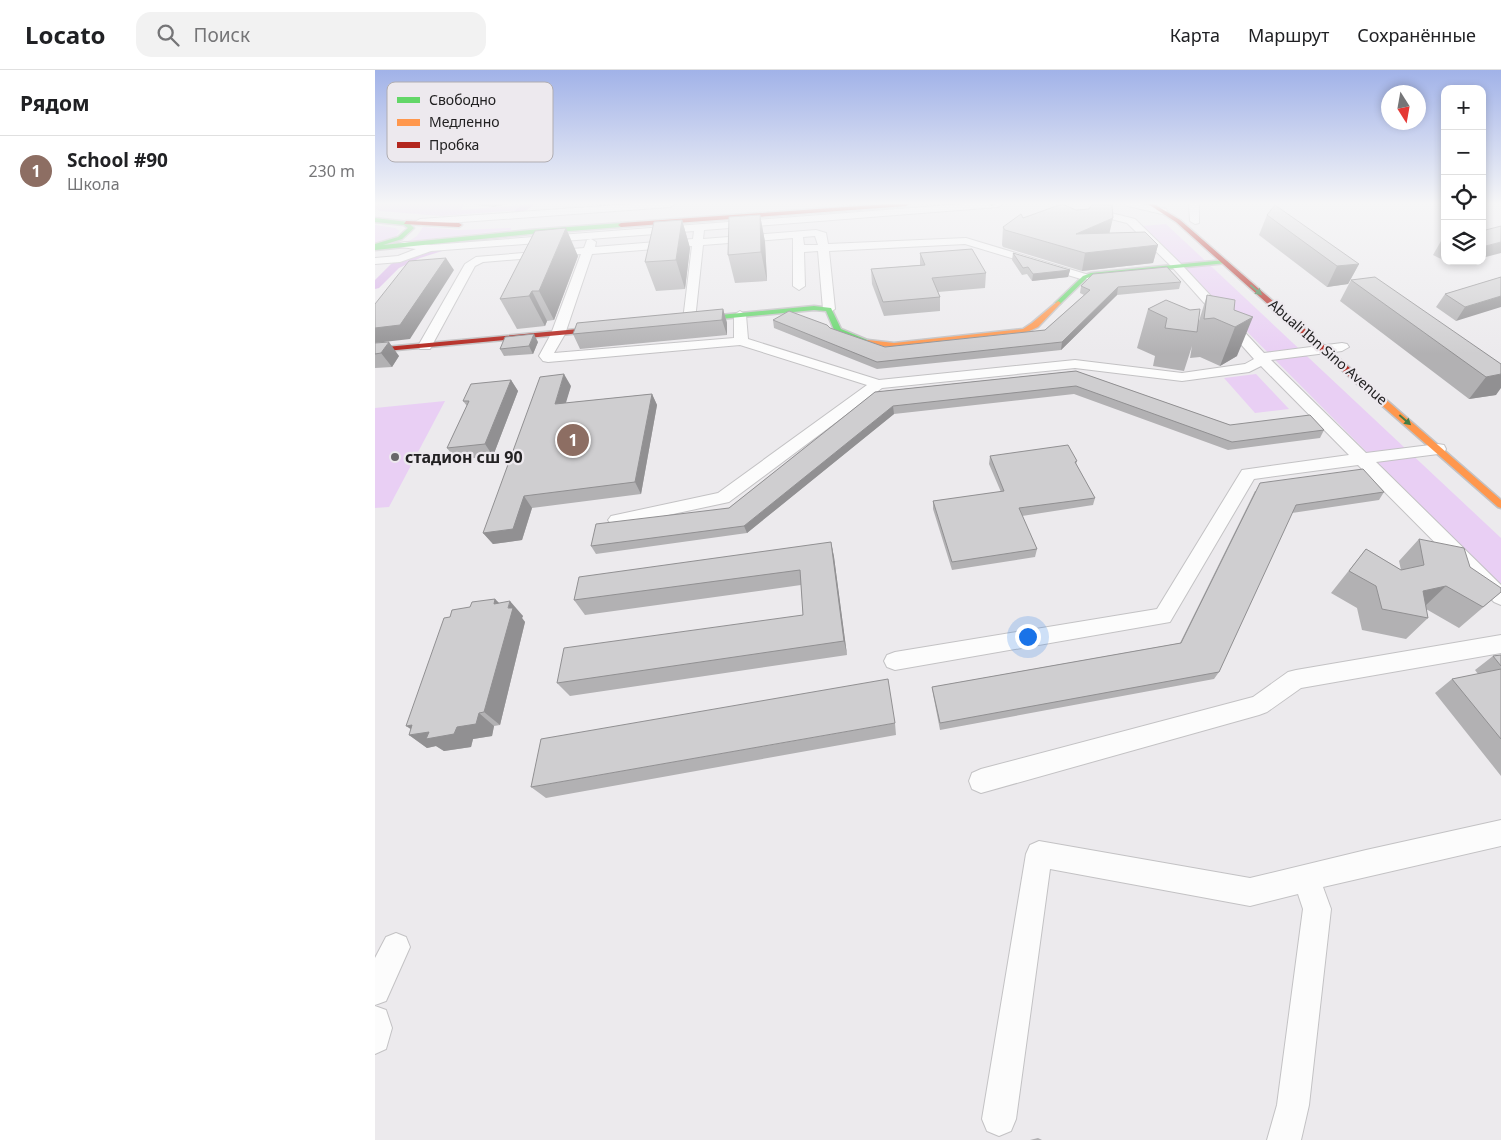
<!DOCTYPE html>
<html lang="ru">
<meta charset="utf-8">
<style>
:root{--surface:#fff;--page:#f2f2f2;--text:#202124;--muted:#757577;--line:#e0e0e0;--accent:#2563eb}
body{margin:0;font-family:"Noto Sans",sans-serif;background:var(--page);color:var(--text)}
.controls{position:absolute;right:15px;top:15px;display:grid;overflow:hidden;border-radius:10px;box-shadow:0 2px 8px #0003}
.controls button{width:45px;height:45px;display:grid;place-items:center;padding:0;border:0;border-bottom:1px solid var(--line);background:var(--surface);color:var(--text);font:25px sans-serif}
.compass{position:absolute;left:1006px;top:15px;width:45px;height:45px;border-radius:50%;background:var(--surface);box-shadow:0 2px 8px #0003;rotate:169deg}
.you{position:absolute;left:652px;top:566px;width:18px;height:18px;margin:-12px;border:4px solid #fff;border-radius:50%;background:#1a73e8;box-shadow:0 0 0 8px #1a73e833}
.badge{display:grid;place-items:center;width:32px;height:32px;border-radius:50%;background:var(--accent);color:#fff;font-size:16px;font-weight:700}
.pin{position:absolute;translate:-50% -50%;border:2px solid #fff;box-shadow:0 1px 5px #0006}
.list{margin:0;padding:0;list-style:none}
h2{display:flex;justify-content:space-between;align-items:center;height:65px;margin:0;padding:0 20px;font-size:21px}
h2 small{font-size:16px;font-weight:400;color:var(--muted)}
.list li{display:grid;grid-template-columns:32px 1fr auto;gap:15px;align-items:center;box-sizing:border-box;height:70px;padding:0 20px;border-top:1px solid var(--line)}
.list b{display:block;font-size:19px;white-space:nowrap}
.list p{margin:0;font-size:16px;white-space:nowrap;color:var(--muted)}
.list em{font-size:16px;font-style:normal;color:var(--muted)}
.icon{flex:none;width:28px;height:28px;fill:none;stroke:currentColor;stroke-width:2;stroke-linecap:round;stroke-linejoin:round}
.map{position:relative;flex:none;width:1126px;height:1070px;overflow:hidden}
header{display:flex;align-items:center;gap:30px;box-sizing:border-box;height:70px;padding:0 25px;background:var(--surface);border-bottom:1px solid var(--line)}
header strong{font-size:24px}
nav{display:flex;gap:28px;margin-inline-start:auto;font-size:18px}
.search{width:350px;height:45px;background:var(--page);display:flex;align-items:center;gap:12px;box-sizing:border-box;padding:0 18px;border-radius:15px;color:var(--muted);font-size:19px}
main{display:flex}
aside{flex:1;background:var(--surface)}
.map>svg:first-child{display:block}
.green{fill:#e9cff4}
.forest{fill:#e3c2f0}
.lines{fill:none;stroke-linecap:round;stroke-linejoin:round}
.canal{fill:#d6aee7;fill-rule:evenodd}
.street-casing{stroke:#c3c2c4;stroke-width:2}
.fast-casing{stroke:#c3c2c4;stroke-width:3}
.slow-casing{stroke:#c3c2c4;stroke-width:3}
.jam-casing{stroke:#c3c2c4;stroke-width:3}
.street{fill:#fcfcfc;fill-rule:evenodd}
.fast{fill:#63d668;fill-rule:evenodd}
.slow{fill:#ff974d;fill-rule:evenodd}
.jam{fill:#b3261e;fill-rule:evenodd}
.wall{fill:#b2b1b3}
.shaded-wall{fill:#919092}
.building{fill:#cfced0;stroke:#919092}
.oneway{fill:#427c45}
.poi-dot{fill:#696769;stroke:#ede9ee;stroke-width:2}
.labels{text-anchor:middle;stroke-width:4.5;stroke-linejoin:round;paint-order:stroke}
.far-street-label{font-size:14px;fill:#222122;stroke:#ede9ee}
.poi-label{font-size:16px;font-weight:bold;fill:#222122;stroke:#ede9ee;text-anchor:start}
.key{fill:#ede9ee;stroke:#b0adb1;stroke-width:1}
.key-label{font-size:14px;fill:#222122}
</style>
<header>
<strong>Locato</strong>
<div class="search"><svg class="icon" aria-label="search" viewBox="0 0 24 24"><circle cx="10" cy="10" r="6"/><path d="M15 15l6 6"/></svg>Поиск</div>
<nav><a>Карта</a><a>Маршрут</a><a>Сохранённые</a></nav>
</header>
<main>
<aside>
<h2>Рядом<small></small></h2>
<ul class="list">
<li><span class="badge" style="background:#8d6e63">1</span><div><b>School #90</b><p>Школа</p></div><em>230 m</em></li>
</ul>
</aside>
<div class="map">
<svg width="1126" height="1070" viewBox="0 0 1126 1070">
<rect width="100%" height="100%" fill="#eceaed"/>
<path class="green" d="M791 154 1126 468V517L767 156Z
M0 155 20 158 25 161 21 166 0 173Z
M48 157 86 160 136 158V160L34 171 42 166Z
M881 304 914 339 880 343 849 308Z
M70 331 14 437 0 438V338Z"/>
<path class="forest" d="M0 134H89L86 140 158 134 145 140 66 146 5 141 0 139Z"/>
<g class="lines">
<path class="canal" d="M149 134H160L145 145H139V141Z
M76 172 80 173V177L45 188 24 198 4 218 0 219V210L16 194 40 183Z"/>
<defs>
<path id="street" d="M258 134H300L295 137 45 155 40 152 45 149Z
M588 134H628L623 137 329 160 328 169 441 160 451 163 453 174 591 168 714 205 716 207 714 209H706L590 174 454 181 460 239 454 243 448 239 443 181 429 182 430 216 424 220 418 216V168L328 175 320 250 314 254 308 250 317 176 217 184 190 264 179 283 359 268V245L365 241 371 245 373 269 504 310 700 290 807 303 870 294 879 289 798 198 752 153 728 147H712L707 144 712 141H728L760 149 806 194 889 283 967 273 972 274 974 277 967 281 896 290 991 383 1063 374 1069 375 1071 379 1069 383 1063 384 1001 392 1126 515V535L1119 532 983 395 879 409 795 552 520 600 512 597 509 591 512 585 520 582 782 539 867 400 974 385 886 296 874 302 807 311 700 298 507 318 354 432 242 456 236 454 233 450 236 446 343 423 492 315 365 275 173 292 168 291 164 286 176 264 206 184 108 192 100 196 55 279H45L43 276 90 194 101 187 209 178 212 170 216 169 221 172 220 177 318 169 319 161 56 181 25 192 0 194V188L23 186 41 179 26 177 25 175 26 173 30 172 56 175ZM440 166 443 175H429L428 167Z
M751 134H768L791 139 792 141 787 144 753 136Z
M814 134H824V153L820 154 815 151Z
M1126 565V583L926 618 892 642 884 645 606 723 597 719 594 711 597 703 606 699 878 627 913 602 921 600Z
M1126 750V776L948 817 956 839 934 1035 926 1070H892L902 1035 928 839 923 824 875 836 675 799 641 1049 636 1061 624 1066 612 1061 607 1049 651 784 655 775 664 771 875 808 991 780Z
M21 863 31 867 35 877 11 931 0 935V888L11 867Z
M0 936 11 940 17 958 11 979 0 984Z"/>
<path id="fast" d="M613 134H620L617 136Z
M0 148 33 152 39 158 27 169 8 175 155 160 246 153 249 155 246 157 155 164 0 180V174L23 167 33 158 29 155 0 152Z
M850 190 853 192 852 193 719 206 712 208 685 234 680 233 708 206 716 203Z
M439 236 456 238 466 259 497 272 490 274 460 262 451 241 439 240 314 252 310 250 314 248Z"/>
<path id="slow" d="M683 231 686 233 685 234 663 257 650 263 519 277 499 276 489 272 493 270 519 273 648 259 657 253Z
M979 307H985L1126 430V438L1123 437 979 311Z"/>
<path id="jam" d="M512 134H534L531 136 246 157 243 155 246 153Z
M773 134H779L805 150 985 307V311H979L801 152Z
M31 151 84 153 87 155 84 157 29 154Z
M236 256 240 258 239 260 0 282V278Z"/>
</defs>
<use href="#street" class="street-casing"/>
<use href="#fast" class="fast-casing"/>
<use href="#slow" class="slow-casing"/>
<use href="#jam" class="jam-casing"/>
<use href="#street" class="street"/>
<use href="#fast" class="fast"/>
<use href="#slow" class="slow"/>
<use href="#jam" class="jam"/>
</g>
<path class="wall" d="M99 134H133L118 137 100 135Z
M385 145 390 172 392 211 360 213 353 185Z
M892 145 984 194 973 214 952 217 884 165Z
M648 148 735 163 783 175 778 193 707 201 628 177 627 175 628 157Z
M307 150 315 178 310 219 281 221 270 192Z
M1070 170V191L1058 185 1066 171Z
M545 183 611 203 610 218 563 222 565 227V241L509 246 497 214 496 199 545 195Z
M638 183 695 200 693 207 657 211 652 204 647 205 637 190Z
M203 186 179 250 172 251 170 256 142 259 125 229Z
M1071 191H1095L1080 195Z
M1126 207 1081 251 1061 237 1070 224Z
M976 210 1126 294 1121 325 1094 329 965 231Z
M806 212 804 219 742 225 686 280 502 299 399 258 398 250 455 258 510 277 670 260 709 225 705 223 706 216Z
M832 225 859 240 862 286 845 296 825 287 815 288 817 276 809 301 778 296 780 286 762 278 773 239 824 251Z
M348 239 352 253V265L205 279 198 264Z
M163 272 158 284 129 286 125 279Z
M0 273 24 286 17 297 0 298Z
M701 301 855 355 949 360 945 368 853 380 699 324 519 344 372 463 221 484 216 476 354 438 500 322Z
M136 310 143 321 118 386 81 390 72 378 92 336 88 331Z
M196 316 190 333 277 324 282 335 266 424 157 438 147 470 118 474 108 463Z
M615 386 702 391 701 394 720 428 718 435 647 446 662 479 660 487 577 500 558 439V431L626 422 614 394Z
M880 421 1009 422 1004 430 917 443 844 602 839 609 565 660 558 624 557 617 805 573Z
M1044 469 1095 497 1126 522 1084 558 1051 539 1053 548 1031 569 987 560 982 538 956 523 991 479 1026 500 1024 491Z
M456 472 459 487 472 585 195 626 182 613 428 545 426 515 210 545 199 530Z
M120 529 124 533 148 546 147 548 150 552 125 655 119 656 117 666 98 669 96 677 69 681 61 676 52 678 34 665 75 547 95 537Z
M1126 585V706L1060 623 1077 609 1103 604 1100 600 1118 586Z
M520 653 521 665 171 728 156 717Z
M663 1068 667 1070H655Z"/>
<path class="shaded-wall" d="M116 134H133L118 137Z
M385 145 390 172 392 211 386 182Z
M738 148 734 165 701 164Z
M307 150 315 178 310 219 301 190Z
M191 158 203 186 179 250 164 221Z
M1126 172V183L1107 188V177Z
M783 175 778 193 707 201 710 183Z
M71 188 79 200 35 269 0 273V258Z
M1083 191H1095L1080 195Z
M984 194 973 214 952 217 962 196Z
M695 200 693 207 657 211 658 204Z
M743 217 742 225 686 280 687 272Z
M157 221 172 251 170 256 154 226Z
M1126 226V237L1081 251 1090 237Z
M348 239 352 253V265L347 250Z
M878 247 862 286 845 296 860 257Z
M159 264 163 272 158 284 154 276Z
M14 272 24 286 17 297 6 283Z
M189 304 196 316 187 346 180 334Z
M1126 304V318L1121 325 1094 329 1111 307Z
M136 310 143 321 118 386 110 374Z
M277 324 282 335 266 424 260 412Z
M518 336 519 344 372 463 369 456Z
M149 426 157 438 147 470 118 474 108 463Z
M456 472 459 487 472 585 469 571Z
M1071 516 1049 537 1048 521Z
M120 529 134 543 119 534Z
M135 531 148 546 147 548 150 552 125 655 109 642Z
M104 643 119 656 117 666 98 669 96 677 69 681 61 676 52 678 34 665 43 664 31 656Z"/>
<path class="building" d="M687 134 701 140 714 139 717 134 737 135 738 148 701 164 770 162 783 175 710 183 630 160 628 157 646 144 648 148Z
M900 135 984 194 962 196 892 145Z
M385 145 386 182 353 185 354 147Z
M307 150 301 190 270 192 279 152Z
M1126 156V172L1107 177V161Z
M191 158 164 221H157L154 226 125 229 160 161Z
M597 179 611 203 557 208 565 227 508 232 496 199 550 195 545 183Z
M638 183 695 200 658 204 653 197 648 198Z
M71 188 25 255 0 258V234L34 191Z
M792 197 806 212 743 217 687 272 502 292 398 250 414 241 452 255 455 258 510 277 670 260 715 220 706 216 718 204Z
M1000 207 1126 294V304L1111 307 976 210Z
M1126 207V226L1090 237 1070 224Z
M832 225 860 230 859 240 878 247 860 257 839 248 829 249Z
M791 230 815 240 825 239 822 262 790 258 792 248 773 239Z
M348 239 347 250 198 264 202 253Z
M159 264 154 276 125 279 130 267Z
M14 272 6 283 0 284V273Z
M701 301 855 355 935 345 949 360 857 372 701 316 518 336 369 456 216 476 221 454 354 438 500 322Z
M189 304 180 334 277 324 260 412 149 426 138 459 108 463 165 307Z
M136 310 110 374 72 378 94 331H88L96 314Z
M693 375 702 391 700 392 720 428 644 438 662 479 577 492 558 431 629 421 615 386Z
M988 399 1009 422 921 435 844 602 565 653 557 617 806 573 885 413Z
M1044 469 1089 478 1095 497 1126 518V522L1108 537 1071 516 1048 521 1053 548 1007 539 1001 516 974 501 991 479 1026 500 1049 495Z
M456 472 469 571 182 613 189 578 428 545 425 500 199 530 204 507Z
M120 529 119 534 135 531 133 538H138L109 642 104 643 101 654 82 657 79 664 51 669 54 662 34 665 37 655 31 656 69 548 75 547 77 540 95 537 97 532Z
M1126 585V596L1118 586Z
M1126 599V669L1077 609Z
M513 609 520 653 156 717 166 669Z"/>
<defs><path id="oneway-solid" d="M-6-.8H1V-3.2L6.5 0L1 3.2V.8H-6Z" transform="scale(1.25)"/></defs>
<g class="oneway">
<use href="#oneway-solid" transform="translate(881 220) rotate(41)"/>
<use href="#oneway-solid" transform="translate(1030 350) rotate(41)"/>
</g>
<linearGradient id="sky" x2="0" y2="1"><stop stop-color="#a1b2e8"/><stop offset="0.47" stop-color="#f6f6f7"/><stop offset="1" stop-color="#f6f6f7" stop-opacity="0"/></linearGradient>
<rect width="1126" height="284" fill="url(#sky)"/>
<circle class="poi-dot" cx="20" cy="387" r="5"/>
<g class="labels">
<g class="far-street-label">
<text transform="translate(953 282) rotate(41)" y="5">Abuali Ibn Sino Avenue</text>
</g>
<g class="poi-label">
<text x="30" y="393">стадион сш 90</text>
</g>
</g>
<rect x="12" y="12" width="166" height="80" rx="8" class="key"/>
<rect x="22" y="27" width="23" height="6" fill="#63d668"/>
<rect x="22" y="49" width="23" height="7" fill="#ff974d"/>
<rect x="22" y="72" width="23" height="6" fill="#b3261e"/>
<g class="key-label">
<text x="54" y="35">Свободно</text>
<text x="54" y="57">Медленно</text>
<text x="54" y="80">Пробка</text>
</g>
</svg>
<div class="controls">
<button>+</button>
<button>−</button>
<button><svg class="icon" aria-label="locate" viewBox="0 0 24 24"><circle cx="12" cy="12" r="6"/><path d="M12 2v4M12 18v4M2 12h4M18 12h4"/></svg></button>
<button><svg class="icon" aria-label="layers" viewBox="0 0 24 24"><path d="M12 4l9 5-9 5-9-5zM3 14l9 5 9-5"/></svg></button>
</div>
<svg class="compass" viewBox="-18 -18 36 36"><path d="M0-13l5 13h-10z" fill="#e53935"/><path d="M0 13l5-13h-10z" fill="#757577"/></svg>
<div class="you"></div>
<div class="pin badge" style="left:198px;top:370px;background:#8d6e63">1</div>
</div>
</main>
